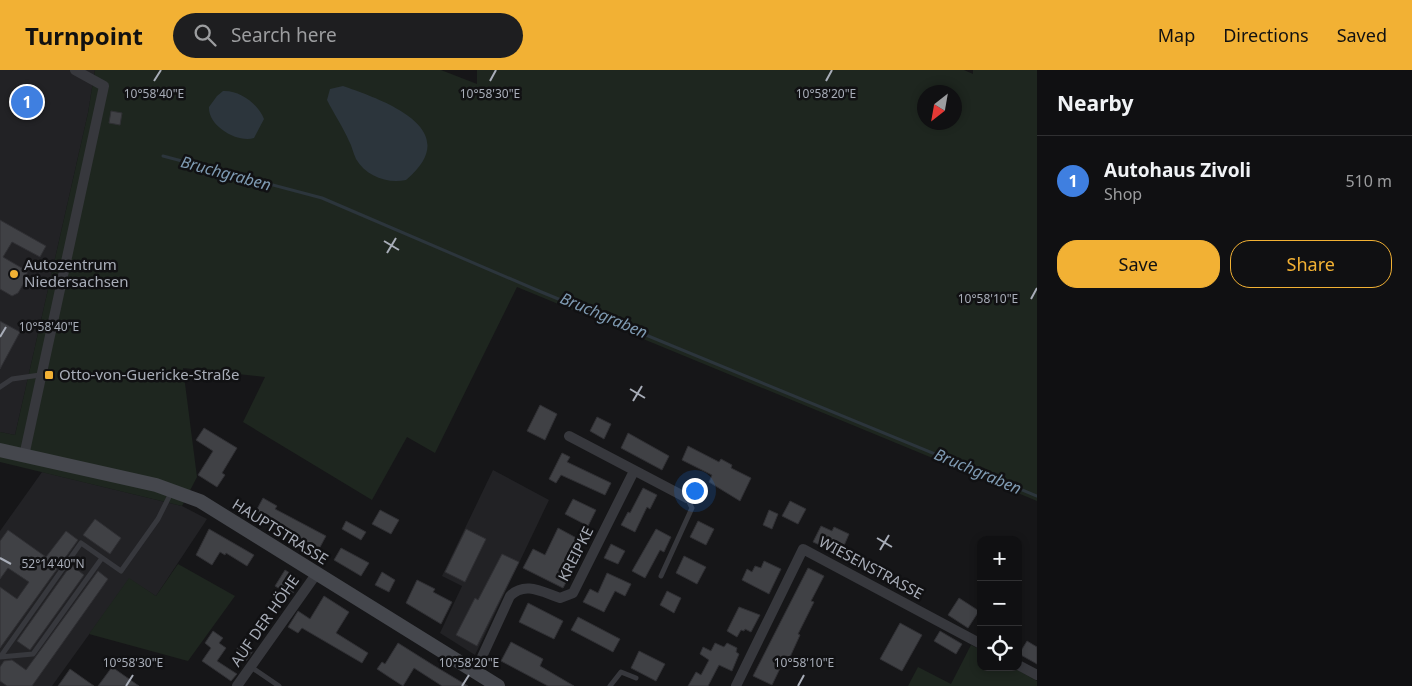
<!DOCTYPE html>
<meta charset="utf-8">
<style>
:root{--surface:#101012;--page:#1e1e20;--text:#f1f3f6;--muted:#9c9d9f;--line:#303032;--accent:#f2b134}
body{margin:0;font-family:"Noto Sans",sans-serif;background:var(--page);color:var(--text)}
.controls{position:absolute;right:15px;bottom:15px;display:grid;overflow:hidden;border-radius:10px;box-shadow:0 2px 8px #0003}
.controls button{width:45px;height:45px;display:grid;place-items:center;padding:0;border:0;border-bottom:1px solid var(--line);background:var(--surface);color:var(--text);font:25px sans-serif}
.compass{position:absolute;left:917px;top:15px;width:45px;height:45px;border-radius:50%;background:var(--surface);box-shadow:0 2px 8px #0003;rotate:211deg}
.you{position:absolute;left:694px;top:420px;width:18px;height:18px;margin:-12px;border:4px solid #fff;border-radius:50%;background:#1a73e8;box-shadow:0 0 0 8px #1a73e833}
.badge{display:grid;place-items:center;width:32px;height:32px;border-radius:50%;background:var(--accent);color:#fff;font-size:16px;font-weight:700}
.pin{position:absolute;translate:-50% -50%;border:2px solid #fff;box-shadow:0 1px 5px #0006}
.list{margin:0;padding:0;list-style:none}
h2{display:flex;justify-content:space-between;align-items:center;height:65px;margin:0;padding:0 20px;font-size:21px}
h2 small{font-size:16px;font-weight:400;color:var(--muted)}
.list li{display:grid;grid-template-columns:32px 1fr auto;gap:15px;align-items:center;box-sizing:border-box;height:90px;padding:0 20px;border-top:1px solid var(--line)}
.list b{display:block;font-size:19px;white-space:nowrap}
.list p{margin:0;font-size:16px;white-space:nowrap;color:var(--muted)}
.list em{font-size:16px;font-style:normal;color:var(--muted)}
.actions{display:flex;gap:10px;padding:15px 20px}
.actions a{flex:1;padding:11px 0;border:1px solid var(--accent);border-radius:20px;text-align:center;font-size:18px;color:var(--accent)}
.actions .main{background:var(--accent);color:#111}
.icon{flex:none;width:28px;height:28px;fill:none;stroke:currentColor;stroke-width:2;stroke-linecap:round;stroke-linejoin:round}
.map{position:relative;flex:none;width:1037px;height:616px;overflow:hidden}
header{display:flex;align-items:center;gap:30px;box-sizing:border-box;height:70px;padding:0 25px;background:var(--accent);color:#111}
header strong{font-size:24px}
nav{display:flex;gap:28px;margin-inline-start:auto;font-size:18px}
.search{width:350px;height:45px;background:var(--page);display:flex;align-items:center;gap:12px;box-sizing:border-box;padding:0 18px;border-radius:28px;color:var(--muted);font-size:19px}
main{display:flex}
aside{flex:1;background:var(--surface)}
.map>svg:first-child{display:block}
.built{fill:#222225}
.green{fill:#1e261f;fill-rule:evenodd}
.water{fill:#2c353c}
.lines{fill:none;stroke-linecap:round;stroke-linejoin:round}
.stream{stroke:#2c353c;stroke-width:3}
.building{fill:#404145;stroke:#303034}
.service{stroke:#37383d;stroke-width:5}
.minor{stroke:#37383d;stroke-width:10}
.secondary{stroke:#45474d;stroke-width:14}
.ticks{fill:none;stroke:#a8adb8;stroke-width:2}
.poi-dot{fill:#f2b134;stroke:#111113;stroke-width:2}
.labels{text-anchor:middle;stroke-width:5;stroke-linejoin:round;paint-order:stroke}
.poi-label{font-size:15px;fill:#a8adb8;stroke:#111113;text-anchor:start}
.street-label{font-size:15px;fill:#a8adb8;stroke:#111113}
.water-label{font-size:16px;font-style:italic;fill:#7f9bb3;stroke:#111113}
.ticks-label{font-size:12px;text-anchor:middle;fill:#a8adb8;stroke:#111113;stroke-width:5;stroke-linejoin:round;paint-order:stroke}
</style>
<header>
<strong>Turnpoint</strong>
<div class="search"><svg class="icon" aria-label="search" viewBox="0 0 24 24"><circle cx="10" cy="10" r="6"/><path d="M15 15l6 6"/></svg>Search here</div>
<nav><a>Map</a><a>Directions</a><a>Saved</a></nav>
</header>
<main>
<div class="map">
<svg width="1037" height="616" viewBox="0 0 1037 616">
<rect width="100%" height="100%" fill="#161618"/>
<path class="built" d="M0 0H95L88 43 15 365 0 362Z
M493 400 549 430 475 585 440 563 462 516 442 506Z
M42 402 182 436 207 449 156 526 129 509 52 616H0V461Z"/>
<path class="green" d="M95 0H441L477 14V0H964L973 4V0H1037V431L517 217 435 383 407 367 372 430 243 352 265 307 183 298 197 407 182 436 0 392V362L15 365 88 43ZM924 22H954V52H924Z
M178 494 235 526 188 591 89 564 129 508 156 526Z
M971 575 981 580V597H1012L1037 611V616H908L918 597 951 614Z"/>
<path class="water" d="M343 16C383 30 467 59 406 110 387 114 366 106 356 89 353 83 352 76 349 71 343 57 334 44 327 30L330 19Z
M223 21C240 20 258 34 264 49L254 68C237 73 208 56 209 37L217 26Z"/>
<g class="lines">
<path class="stream" d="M163 86 322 128 539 221 1037 426"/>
</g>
<path class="building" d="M24 20 38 27 29 44 15 37Z
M111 41 122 43 120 55 109 53Z
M0 150 46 176 40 187 12 172 3 187 27 201V208L18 223 12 226 0 219Z
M0 251 20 262 0 299Z
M540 335 557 344 545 370 527 361Z
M597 347 611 354 604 369 590 361Z
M204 358 237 378 222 403 225 405 217 417 198 405 213 381 196 370Z
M628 363 669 386 662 400 621 378Z
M688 376 719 392 721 389 732 395 731 398 751 408 740 431 709 412 712 405 682 390Z
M562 383 570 387 567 392 611 413 605 425 561 405 556 413 549 409Z
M643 418 657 425 650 439 647 437 635 462 621 455 628 442 630 443Z
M263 428 277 436 275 439 326 466 319 479 256 441Z
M573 429 596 440 588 456 565 444Z
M790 431 806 439 798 454 782 446Z
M380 440 399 450 391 464 372 454Z
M769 440 778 444 772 459 763 455Z
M95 449 121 468 110 484 83 465Z
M346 451 366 462 361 470 342 459Z
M698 451 714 459 706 475 690 467Z
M821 456 832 461 834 457 849 464 843 478 826 469 822 476 813 472Z
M558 458 582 471 569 496 573 499 563 518 523 498 533 479 545 485Z
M209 459 254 485 247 496 226 483 225 485 220 482 212 495 196 485Z
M466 459 486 469 465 512 445 502Z
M656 459 671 467 664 482 660 480 645 508 632 501Z
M8 460 46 487 66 461 78 470 0 578V517L17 529 29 512 8 498 0 509V471Z
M611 474 625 481 618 494 604 488Z
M341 478 369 493 361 506 334 490Z
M502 484 519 492 477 576 456 565 475 528 478 530Z
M684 486 706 497 697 514 676 503Z
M764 491 781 499 769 524 742 510 747 499 752 502 755 496 761 498Z
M71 495 84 505 30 580 17 571Z
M808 498 824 506 811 531 814 532 798 564 800 565 790 587 786 586 772 615 753 606Z
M285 500 301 510 291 526 275 516Z
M98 501 108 509 32 616H7L0 611V597L4 591 12 590 26 600Z
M382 502 395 510 389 522 375 515Z
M607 503 631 514 625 526 615 521 604 542 583 532 590 519 598 523Z
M417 510 435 519 433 522 452 532 441 554 406 533Z
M667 521 681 528 674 543 660 535Z
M324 526 349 542 336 563 368 583 362 593 302 558 298 563 288 557 298 541 310 549Z
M959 528 979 541 968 558 948 545Z
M528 533 563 551 554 569 519 552Z
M739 537 760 545 751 562 745 559 744 561 741 560 737 567 727 561Z
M578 547 620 569 613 582 571 560Z
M900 553 922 565 902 601 880 589Z
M213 561 223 568 219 573 226 578 217 591 237 604 231 611 202 591 211 578 205 573Z
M940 561 962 574 956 584 934 571Z
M1027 571 1037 577V594L1019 584Z
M511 572 543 589 540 596 574 616H548L501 591Z
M241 573 253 581 246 591 234 583Z
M398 573 433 595 468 616H442L414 598 403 616 389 607 377 599 382 592 385 594Z
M715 573 724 577 727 573 737 578 736 582 739 584 732 601 719 595 708 616H688L696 602 701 605 709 590 700 584 703 577 711 581Z
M639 581 665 594 656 611 631 598Z
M112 597 139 616H98Z
M70 599 94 616H58Z"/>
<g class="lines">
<path class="service" d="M0 317 12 309 40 305
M661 506 692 438 687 428
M1 586 81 473 121 501 158 449 171 423
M0 587 33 584 102 488
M251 597 279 616
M610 616 621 602 636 608"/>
<path class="minor" d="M569 366 687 428
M24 386 104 16 75 0
M1018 595 1037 605
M475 602 510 526C525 511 542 522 560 528L573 523 634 401
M237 616 317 503
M736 616 803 479 981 574"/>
<path class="secondary" d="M0 380 156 415 200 431 498 616"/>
</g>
<path class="ticks" d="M154 11 161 0M490 11 496 0M826 11 832 0M384 171 399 180M387 183 396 168M1031 229 1037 218M0 267 6 257M630 319 645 328M633 331 642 316M877 468 892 477M880 480 889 465M0 488 11 494M126 616 133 605M462 616 469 605M798 616 804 605"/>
<g class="poi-dot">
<circle cx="14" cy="204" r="5"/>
<rect x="44" y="300" width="10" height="10" rx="2.5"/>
</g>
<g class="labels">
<g class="poi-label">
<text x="24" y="200">Autozentrum<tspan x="24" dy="17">Niedersachsen</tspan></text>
<text x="59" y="310">Otto-von-Guericke-Straße</text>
</g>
<g class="street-label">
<text transform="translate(280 462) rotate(32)" y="5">HAUPTSTRASSE</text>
<text transform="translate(576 484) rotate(-63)" y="5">KREIPKE</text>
<text transform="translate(871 498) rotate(28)" y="5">WIESENSTRASSE</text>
<text transform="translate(265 551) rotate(-55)" y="5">AUF DER HÖHE</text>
</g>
<g class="water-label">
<text transform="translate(226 103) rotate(15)" y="6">Bruchgraben</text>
<text transform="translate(604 245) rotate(23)" y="6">Bruchgraben</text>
<text transform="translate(978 401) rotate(23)" y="6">Bruchgraben</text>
</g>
</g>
<g class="ticks-label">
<text x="490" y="28">10°58'30"E</text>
<text x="826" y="28">10°58'20"E</text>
<text x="154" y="28">10°58'40"E</text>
<text x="988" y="233">10°58'10"E</text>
<text x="49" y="261">10°58'40"E</text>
<text x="53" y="498">52°14'40"N</text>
<text x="133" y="597">10°58'30"E</text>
<text x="469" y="597">10°58'20"E</text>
<text x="804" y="597">10°58'10"E</text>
</g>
</svg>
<div class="controls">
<button>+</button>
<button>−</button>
<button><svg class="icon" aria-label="locate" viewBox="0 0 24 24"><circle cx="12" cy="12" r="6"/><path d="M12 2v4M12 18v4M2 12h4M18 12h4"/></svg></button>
</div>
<svg class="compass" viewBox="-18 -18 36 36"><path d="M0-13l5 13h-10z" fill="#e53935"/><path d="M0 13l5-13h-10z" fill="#9c9d9f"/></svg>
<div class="you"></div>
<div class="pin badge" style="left:27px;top:32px;background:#3f7fe0">1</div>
</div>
<aside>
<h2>Nearby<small></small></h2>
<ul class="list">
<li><span class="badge" style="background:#3f7fe0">1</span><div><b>Autohaus Zivoli</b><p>Shop</p></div><em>510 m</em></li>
</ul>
<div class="actions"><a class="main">Save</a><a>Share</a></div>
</aside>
</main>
